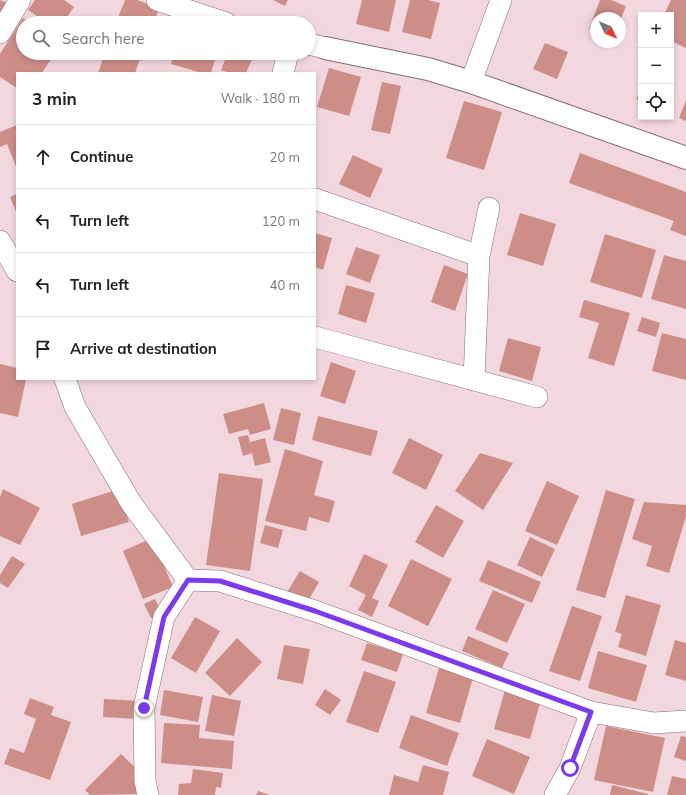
<!DOCTYPE html>
<meta charset="utf-8">
<style>
:root{--surface:#fff;--page:#f2f2f2;--text:#222;--muted:#767676;--line:#e0e0e0}
body{margin:0;font-family:Mulish,sans-serif;background:var(--page);color:var(--text)}
.controls{position:absolute;right:12px;top:12px;display:grid;overflow:hidden;border-radius:0px;box-shadow:0 2px 6px #0003}
.controls button{width:36px;height:36px;display:grid;place-items:center;padding:0;border:0;border-bottom:1px solid var(--line);background:var(--surface);color:var(--text);font:20px sans-serif}
.compass{position:absolute;left:590px;top:12px;width:36px;height:36px;border-radius:50%;background:var(--surface);box-shadow:0 2px 6px #0003;rotate:134deg}
.stop{position:absolute;width:12px;height:12px;margin:-9px;border:3px solid #7c3aed;border-radius:50%;background:#fff}
.stop.end{background:#7c3aed;border-color:#fff;box-shadow:0 1px 4px #0008}
.list{margin:0;padding:0;list-style:none}
h2{display:flex;justify-content:space-between;align-items:center;height:52px;margin:0;padding:0 16px;font-size:17px}
h2 small{font-size:13px;font-weight:400;color:var(--muted)}
.list li{display:grid;grid-template-columns:26px 1fr auto;gap:12px;align-items:center;box-sizing:border-box;height:64px;padding:0 16px;border-top:1px solid var(--line)}
.list b{display:block;font-size:15px;white-space:nowrap}
.list em{font-size:13px;font-style:normal;color:var(--muted)}
.icon{flex:none;width:22px;height:22px;fill:none;stroke:currentColor;stroke-width:2;stroke-linecap:round;stroke-linejoin:round}
.map{position:relative;flex:none;width:686px;height:795px;overflow:hidden}
.search{position:absolute;background:var(--surface);box-shadow:0 2px 6px #0003;left:16px;top:16px;width:300px;height:44px;display:flex;align-items:center;gap:10px;box-sizing:border-box;padding:0 14px;border-radius:22px;color:var(--muted);font-size:15px}
.panel{position:absolute;background:var(--surface);box-shadow:0 2px 6px #0003;left:16px;top:72px;width:300px;height:308px;border-radius:0px}
.map>svg:first-child{display:block}
.building{fill:#cd8e88}
.lines{fill:none;stroke-linecap:round;stroke-linejoin:round}
.street-casing{stroke:#846c73;stroke-width:22}
.secondary-casing{stroke:#846c73;stroke-width:24}
.street{stroke:#fff;stroke-width:21}
.secondary{stroke:#fff;stroke-width:22}
.route{stroke:#7c3aed;stroke-width:5}
</style>
<div class="map">
<svg width="686" height="795" viewBox="0 0 686 795">
<rect width="100%" height="100%" fill="#f3d7df"/>
<path class="building" d="M0 0 8 3 0 19Z
M35 0H64L74 7 63 23H47L28 10Z
M125 0H137L159 8 154 23H116Z
M273 0H288L285 6Z
M362 0H396L389 32 356 24Z
M410 0H428L440 3 431 39 402 32Z
M600 0H611L626 6 620 21V18H596V32L589 29Z
M671 0H686V48L671 41V15H664Z
M23 18 32 23H23V53H55L42 73H17V88L0 77V54Z
M545 43 568 52 557 79 533 69Z
M105 53H142L135 73H98Z
M174 53H217L211 73H202L171 64Z
M228 53H255L246 73H230L221 70Z
M329 68 361 77 349 116 317 107Z
M382 82 401 86 390 134 371 130Z
M641 87V101L636 99Z
M686 100V121L679 118Z
M464 101 502 112 484 170 446 158Z
M17 125V169L7 144 0 147V132Z
M580 153 686 192V236L670 230 674 221 569 183Z
M353 155 383 169 370 198 339 184Z
M17 194V214L10 197Z
M520 213 556 224 543 266 507 255Z
M315 233 332 238 323 270 315 267Z
M605 234 656 250 642 298 590 282Z
M356 247 380 255 370 283 346 274Z
M664 255 686 261V309L651 299Z
M444 265 468 274 455 311 431 302Z
M346 285 375 293 366 323 338 314Z
M584 300 630 313 614 366 588 358 599 323 579 317Z
M642 317 660 323 656 337 637 331Z
M662 333 686 339V380L652 371Z
M508 338 541 347 532 381 499 371Z
M331 362 356 371 345 404 320 396Z
M0 364 17 368V379H26L18 417 0 413Z
M264 403 271 429 250 435 248 429 229 434 223 414Z
M281 408 301 413 294 445 273 440Z
M318 416 378 431 371 456 312 440Z
M248 435 250 442 265 438 271 462 255 466 252 453 243 456 238 437Z
M409 438 443 455 426 490 392 473Z
M285 449 323 461 314 495 335 501 329 523 309 517 306 531 265 521Z
M480 453 513 463 483 510 455 491Z
M219 473 263 479 250 571 206 565Z
M547 481 579 496 557 545 525 531Z
M3 489 40 508 20 545 0 536V497Z
M119 489 129 522 81 536 72 504Z
M606 490 635 499 605 598 576 590Z
M644 502 686 505V516L669 573 646 566 652 546 632 539Z
M436 505 464 521 443 558 415 542Z
M265 525 283 530 278 548 260 543Z
M530 537 555 549 542 577 517 565Z
M152 538 173 587 143 599 123 551Z
M364 554 388 565 372 598 379 601 372 617 358 610 366 595 349 586Z
M12 556 25 564 8 588 0 583V575Z
M411 559 452 579 428 626 388 606Z
M488 560 541 582 532 603 479 581Z
M300 571 319 582 307 603 287 592Z
M493 590 525 604 507 643 475 629Z
M626 595 661 605 646 656 618 647 622 634 615 632Z
M155 599 162 613 151 618 144 604Z
M572 606 602 616 580 681 549 671Z
M195 617 220 631 196 673 171 658Z
M468 636 509 653 502 668 462 651Z
M237 638 262 662 230 696 205 673Z
M675 640 686 643V681L665 675Z
M367 643 403 654 397 672 361 660Z
M284 645 310 649 303 684 277 679Z
M598 651 647 665 636 702 588 688Z
M439 668 473 678 460 723 426 713Z
M364 671 396 682 378 733 346 722Z
M506 686 542 696 530 739 494 729Z
M325 689 341 700 330 715 315 705Z
M164 690 203 697 198 722 160 715Z
M212 695 241 701 234 736 205 731Z
M30 698 54 707 51 715 71 722 50 780 4 764 10 748 24 753 36 719 24 714Z
M104 699 139 701 137 719 103 717Z
M411 715 459 733 447 766 399 748Z
M164 723 200 725 199 738 234 741 232 769 161 763Z
M606 726 665 738 653 792 594 780Z
M681 736 686 737V761L674 757Z
M487 739 530 757 514 794 472 776Z
M121 754 143 775 134 784 144 794 90 795 85 790Z
M423 765 449 772 443 795H389L394 775 418 782Z
M193 769 223 773 221 788 216 787 215 795H178L179 784 191 783Z
M672 776 686 779V795H667Z
M612 785 648 794V795H610Z
M258 791 270 795H256Z"/>
<g class="lines">
<defs>
<path id="street" d="M157 0 226 23
M0 33 20 0
M309 44 325 48
M283 73 288 53
M471 82 501 0
M315 199 479 256
M0 241 17 271
M315 337 537 397
M65 379 75 407 131 503 188 580
M474 380 479 256 489 208
M188 580 220 581 315 611 591 712 654 723 686 721
M148 795 145 781 144 708 164 617 188 580
M555 795 570 768 591 712"/>
<path id="secondary" d="M325 48 428 69 471 82 686 158"/>
</defs>
<use href="#street" class="street-casing"/>
<use href="#secondary" class="secondary-casing"/>
<use href="#street" class="street"/>
<use href="#secondary" class="secondary"/>
</g>
<g class="lines">
<path class="route" d="M144 708 164 617 188 580 220 581 315 611 591 712 570 768"/>
</g>
</svg>
<div class="controls">
<button>+</button>
<button>−</button>
<button><svg class="icon" aria-label="locate" viewBox="0 0 24 24"><circle cx="12" cy="12" r="6"/><path d="M12 2v4M12 18v4M2 12h4M18 12h4"/></svg></button>
</div>
<svg class="compass" viewBox="-18 -18 36 36"><path d="M0-13l5 13h-10z" fill="#e53935"/><path d="M0 13l5-13h-10z" fill="#767676"/></svg>
<div class="stop" style="left:570px;top:768px"></div>
<div class="stop end" style="left:144px;top:708px"></div>
<div class="search"><svg class="icon" aria-label="search" viewBox="0 0 24 24"><circle cx="10" cy="10" r="6"/><path d="M15 15l6 6"/></svg>Search here</div>
<section class="panel">
<h2>3 min<small>Walk · 180 m</small></h2>
<ul class="list">
<li><svg class="icon" aria-label="ahead" viewBox="0 0 24 24"><path d="M12 20V5M6 11l6-6 6 6"/></svg><div><b>Continue</b></div><em>20 m</em></li>
<li><svg class="icon" aria-label="left" viewBox="0 0 24 24"><path d="M17 20v-9H6M10 6l-5 5 5 5"/></svg><div><b>Turn left</b></div><em>120 m</em></li>
<li><svg class="icon" aria-label="left" viewBox="0 0 24 24"><path d="M17 20v-9H6M10 6l-5 5 5 5"/></svg><div><b>Turn left</b></div><em>40 m</em></li>
<li><svg class="icon" aria-label="arrive" viewBox="0 0 24 24"><path d="M6 21V4h12l-3 4 3 4H6"/></svg><div><b>Arrive at destination</b></div></li>
</ul>
</section>
</div>
